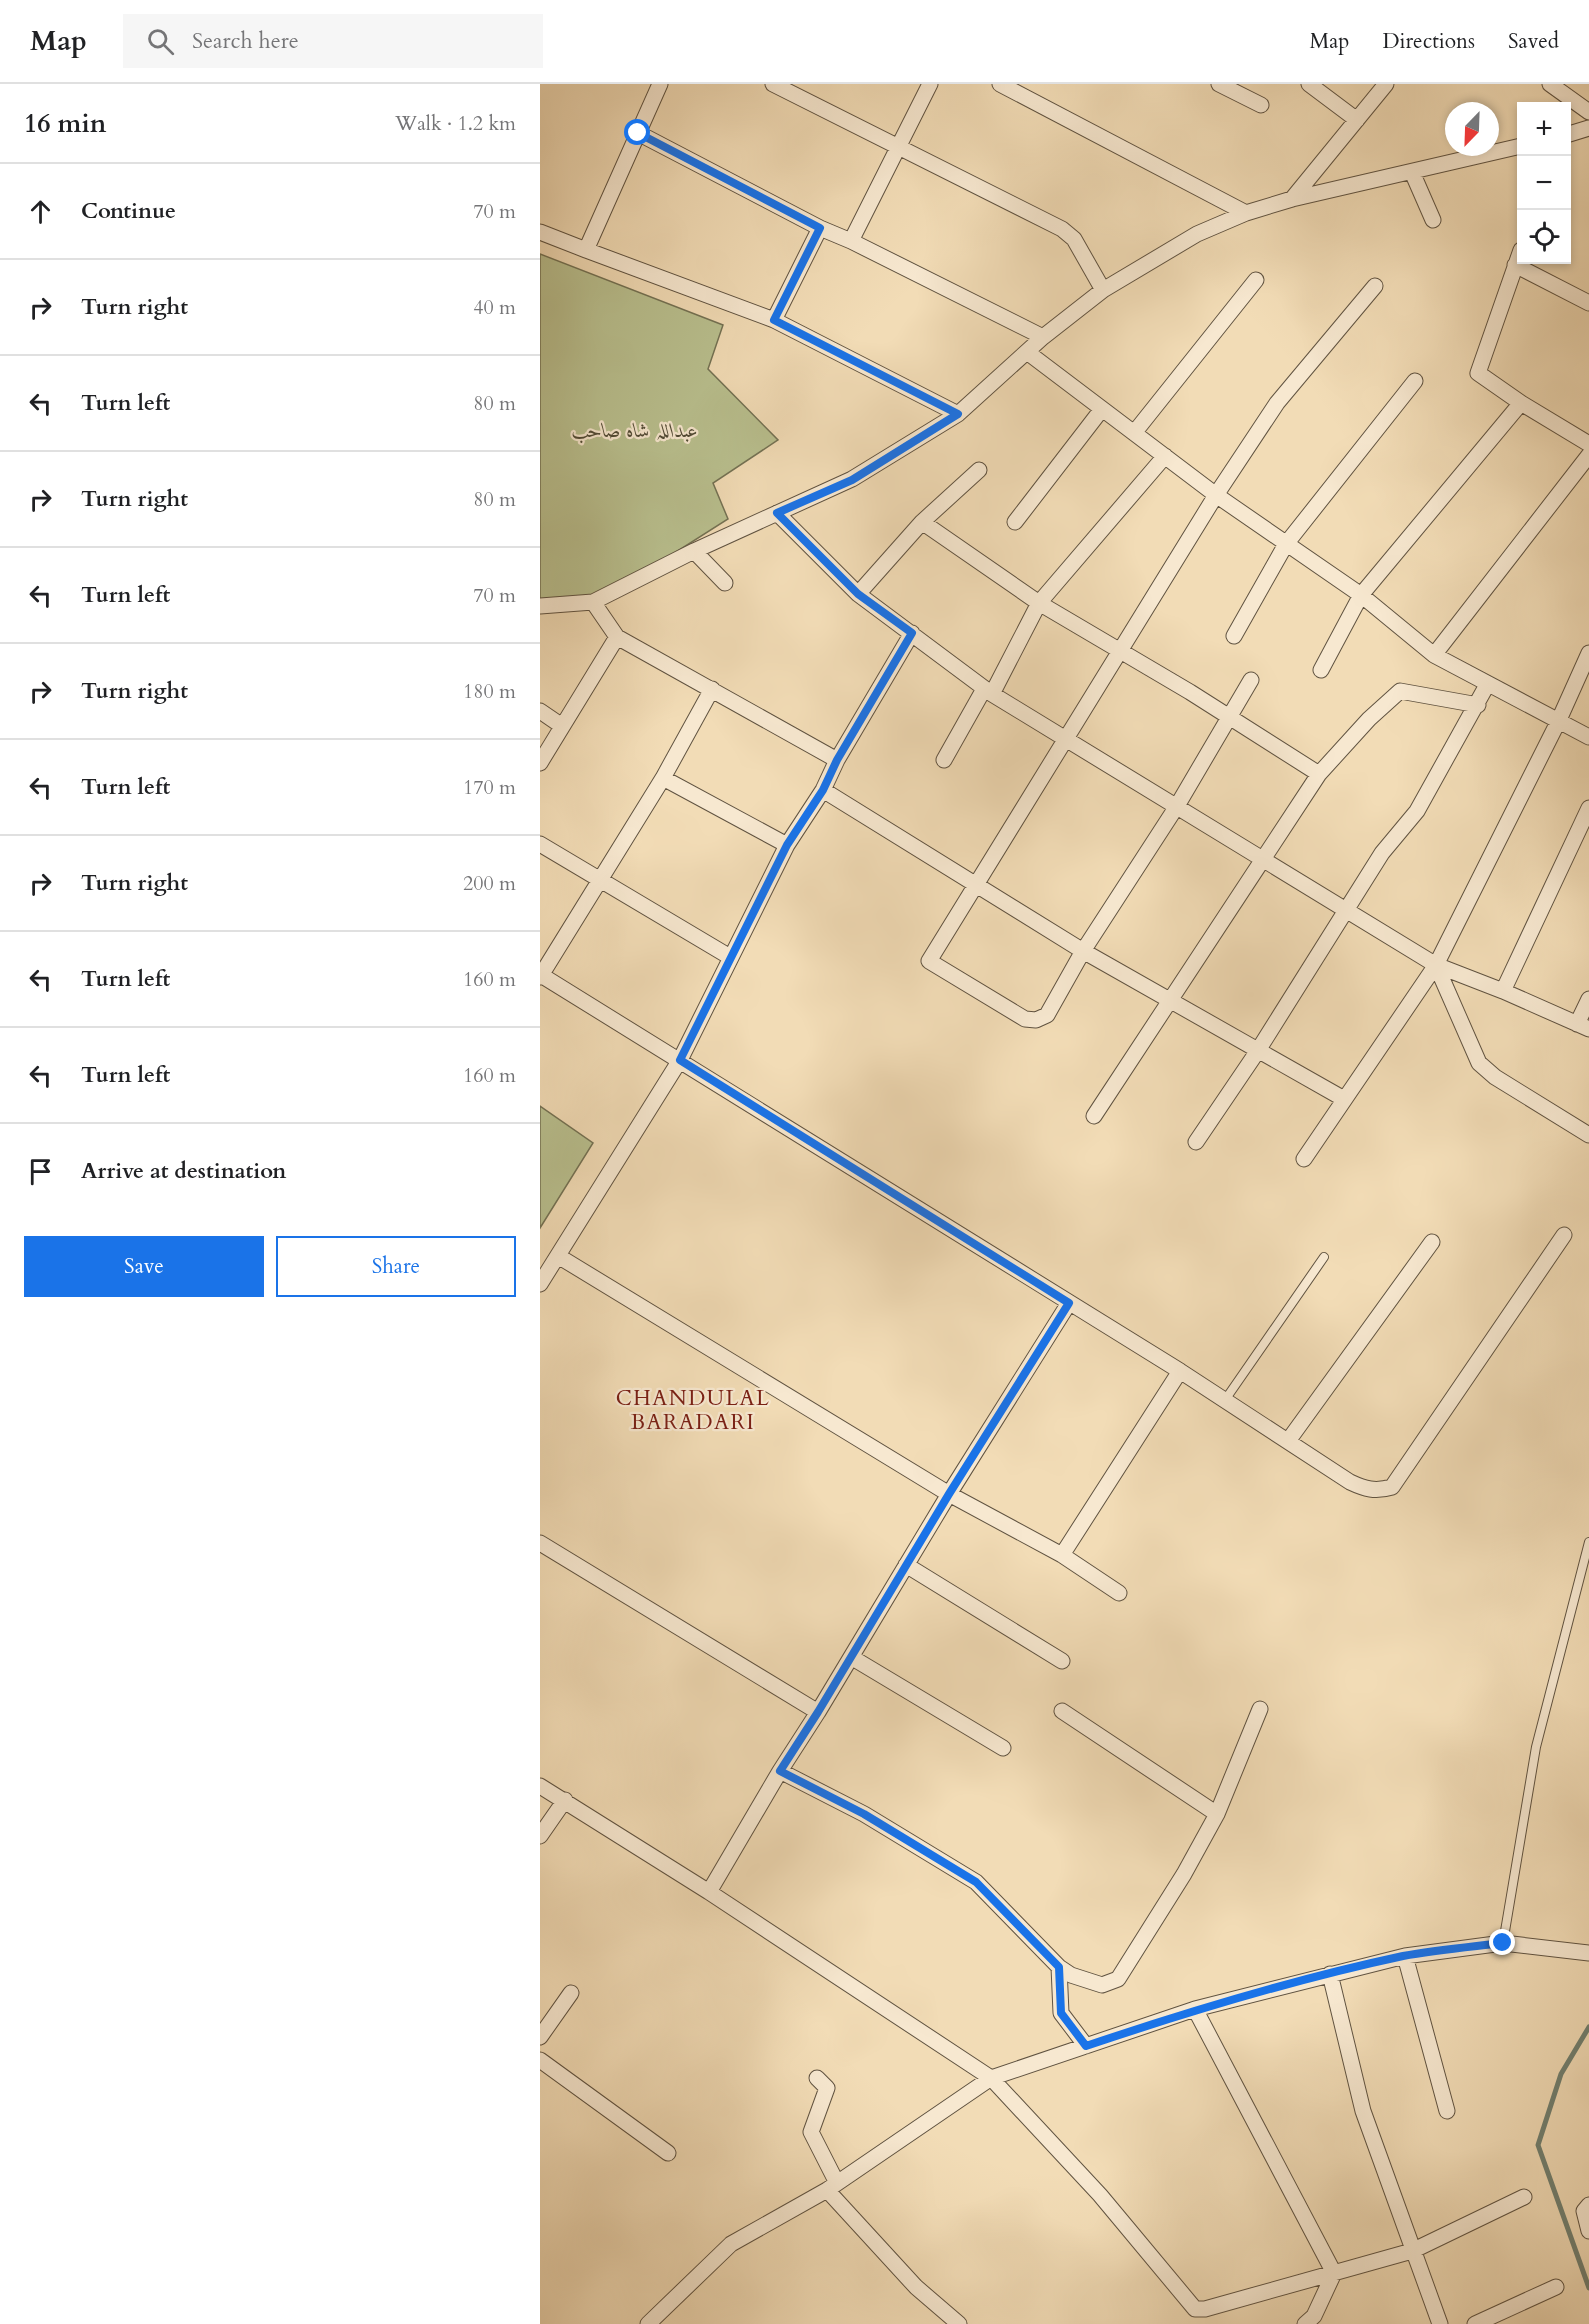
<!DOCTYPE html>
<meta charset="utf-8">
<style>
:root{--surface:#fff;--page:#f6f6f6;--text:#202124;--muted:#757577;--line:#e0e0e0;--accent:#1a73e8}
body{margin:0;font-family:Cardo,Amiri,serif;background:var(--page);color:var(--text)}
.controls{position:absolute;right:18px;top:18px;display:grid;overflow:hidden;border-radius:0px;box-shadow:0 3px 9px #0003}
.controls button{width:54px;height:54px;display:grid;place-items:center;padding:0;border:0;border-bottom:2px solid var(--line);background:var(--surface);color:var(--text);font:30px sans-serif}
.compass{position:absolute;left:905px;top:18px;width:54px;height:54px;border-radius:50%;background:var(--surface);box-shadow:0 3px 9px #0003;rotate:203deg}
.stop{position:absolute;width:18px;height:18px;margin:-14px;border:4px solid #1a73e8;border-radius:50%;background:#fff}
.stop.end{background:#1a73e8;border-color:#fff;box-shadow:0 2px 6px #0008}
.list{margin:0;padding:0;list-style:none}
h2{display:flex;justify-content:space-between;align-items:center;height:78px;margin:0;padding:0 24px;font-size:26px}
h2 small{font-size:20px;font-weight:400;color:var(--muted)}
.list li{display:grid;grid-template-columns:39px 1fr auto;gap:18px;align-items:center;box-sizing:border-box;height:96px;padding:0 24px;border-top:2px solid var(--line)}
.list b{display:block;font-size:22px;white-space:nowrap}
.list em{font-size:20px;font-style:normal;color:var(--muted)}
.actions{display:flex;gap:12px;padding:18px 24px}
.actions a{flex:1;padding:14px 0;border:2px solid var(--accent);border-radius:0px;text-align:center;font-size:21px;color:var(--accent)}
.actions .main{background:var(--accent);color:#fff}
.icon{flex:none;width:33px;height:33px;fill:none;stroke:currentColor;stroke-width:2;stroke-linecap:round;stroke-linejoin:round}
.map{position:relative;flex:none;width:1049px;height:2240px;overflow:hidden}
header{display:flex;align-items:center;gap:36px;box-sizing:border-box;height:84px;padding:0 30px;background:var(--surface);border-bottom:2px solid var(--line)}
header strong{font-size:28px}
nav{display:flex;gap:33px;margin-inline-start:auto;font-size:21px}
.search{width:420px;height:54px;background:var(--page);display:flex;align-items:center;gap:15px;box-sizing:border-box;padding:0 21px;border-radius:0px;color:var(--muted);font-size:22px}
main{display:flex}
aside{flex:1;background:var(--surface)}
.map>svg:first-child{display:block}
.green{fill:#b9c08f;stroke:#747254;stroke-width:1.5}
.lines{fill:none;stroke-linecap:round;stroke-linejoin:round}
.stream{stroke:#718071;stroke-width:5}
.service-casing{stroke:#605341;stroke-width:10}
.minor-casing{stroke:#605341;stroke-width:17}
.service{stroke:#f7e8d0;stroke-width:8}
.minor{stroke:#f7e8d0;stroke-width:15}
.route{stroke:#1a73e8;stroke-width:8}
.labels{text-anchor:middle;stroke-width:4.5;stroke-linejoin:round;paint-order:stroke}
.park-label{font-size:20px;font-style:italic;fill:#524c37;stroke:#f7e8d0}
.neighbourhood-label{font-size:21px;letter-spacing:1.5px;fill:#7a1f14;stroke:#f7e8d0}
</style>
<header>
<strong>Map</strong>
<div class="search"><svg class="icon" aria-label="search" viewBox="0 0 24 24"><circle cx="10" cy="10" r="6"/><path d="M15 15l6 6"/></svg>Search here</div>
<nav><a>Map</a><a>Directions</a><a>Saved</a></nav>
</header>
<main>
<aside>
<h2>16 min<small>Walk · 1.2 km</small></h2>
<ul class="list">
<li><svg class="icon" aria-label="ahead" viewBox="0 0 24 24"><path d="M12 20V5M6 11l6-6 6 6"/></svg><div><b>Continue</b></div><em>70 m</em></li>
<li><svg class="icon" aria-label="right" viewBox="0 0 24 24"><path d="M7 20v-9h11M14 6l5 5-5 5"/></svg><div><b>Turn right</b></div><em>40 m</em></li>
<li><svg class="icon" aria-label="left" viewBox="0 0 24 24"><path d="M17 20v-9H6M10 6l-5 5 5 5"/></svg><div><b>Turn left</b></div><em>80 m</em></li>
<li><svg class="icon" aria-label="right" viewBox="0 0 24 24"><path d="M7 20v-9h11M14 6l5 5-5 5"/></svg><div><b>Turn right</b></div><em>80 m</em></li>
<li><svg class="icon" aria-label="left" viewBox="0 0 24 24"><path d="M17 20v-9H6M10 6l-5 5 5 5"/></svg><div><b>Turn left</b></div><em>70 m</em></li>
<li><svg class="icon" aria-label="right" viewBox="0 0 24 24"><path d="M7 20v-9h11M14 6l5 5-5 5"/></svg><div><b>Turn right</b></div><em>180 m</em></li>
<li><svg class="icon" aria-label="left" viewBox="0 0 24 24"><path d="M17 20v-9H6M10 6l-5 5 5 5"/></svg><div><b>Turn left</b></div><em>170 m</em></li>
<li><svg class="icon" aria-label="right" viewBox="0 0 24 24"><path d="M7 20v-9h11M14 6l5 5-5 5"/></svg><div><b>Turn right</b></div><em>200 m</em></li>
<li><svg class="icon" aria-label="left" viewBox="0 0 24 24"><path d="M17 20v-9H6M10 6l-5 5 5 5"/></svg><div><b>Turn left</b></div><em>160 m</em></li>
<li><svg class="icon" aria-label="left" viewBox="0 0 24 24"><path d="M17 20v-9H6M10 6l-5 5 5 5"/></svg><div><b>Turn left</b></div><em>160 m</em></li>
<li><svg class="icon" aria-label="arrive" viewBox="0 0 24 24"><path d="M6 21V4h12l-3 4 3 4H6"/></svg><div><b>Arrive at destination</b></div></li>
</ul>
<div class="actions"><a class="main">Save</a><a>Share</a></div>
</aside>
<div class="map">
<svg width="1049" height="2240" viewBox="0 0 1049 2240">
<rect width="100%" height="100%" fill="#f2dcb6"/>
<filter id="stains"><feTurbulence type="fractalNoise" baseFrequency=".00333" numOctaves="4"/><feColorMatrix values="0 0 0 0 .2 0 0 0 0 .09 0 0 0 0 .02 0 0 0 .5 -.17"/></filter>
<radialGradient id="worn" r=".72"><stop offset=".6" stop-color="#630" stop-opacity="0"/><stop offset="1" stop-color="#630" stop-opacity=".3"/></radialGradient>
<path class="green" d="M0 170 183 241 168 285 238 356 173 399 188 435 92 496 50 514 0 516Z
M0 1022 53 1059 0 1144Z"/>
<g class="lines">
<path class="stream" d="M1049 1943 1021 1990 998 2061 1049 2204"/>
<defs>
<path id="service" d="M685 1316 784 1173
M963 1859 996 1663 1049 1458"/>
<path id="minor" d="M120 0 46 166 234 236 418 330
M233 0 522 145 534 155 563 206
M460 0 706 129
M679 0 721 21
M769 0 817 36
M1010 0 1049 28
M98 49 280 144
M1026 51 1049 44
M872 88 893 136
M752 115 846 0
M0 148 46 166
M311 157 390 0
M981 166 938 289 981 319 1049 360
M975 181 1049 219
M234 236 280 144 311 157 503 253
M487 268 676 411 821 511 894 571 1049 653
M594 349 716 196
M237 429 318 510 452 610 896 881 939 979 955 993 1049 1051
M382 438 499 519 650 608 779 690
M475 438 562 325
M154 467 185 499
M318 510 382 438 439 386
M53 518 77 553 297 676
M0 522 53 518 154 467 312 395 418 330 503 253 563 206 657 150 706 129 752 115 981 62
M694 552 746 460 875 297
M1049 569 1018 638 896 881 963 907 1049 945
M894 571 1049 371
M781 586 821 511 981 319
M711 596 637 722 543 867 507 931 496 936 485 935 389 877 676 411 737 319 835 202
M452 610 499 519 625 372
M0 627 22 642
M404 676 444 605
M0 679 77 553
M123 694 172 605
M283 706 543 867 804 1015
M0 760 190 873
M1 891 640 1287 810 1398C825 1405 835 1408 852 1403L1024 1151
M0 893 123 694 247 761
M963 907 1049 724
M1037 940 1049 915
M554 1032 779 690 829 635 860 607 938 621
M656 1058 717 968 842 769 877 727 947 601
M764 1075 896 881
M18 1172 409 1410 522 1471 579 1509
M0 1200 140 976 247 761 283 706 297 676 372 549
M748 1357 892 1158
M0 1459 278 1628
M522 1471 640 1287
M366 1481 522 1577
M311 1573 463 1664
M522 1627 677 1730
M240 1687 324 1730 436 1798 519 1883 531 1891 562 1901 578 1895 644 1790 677 1730 720 1625
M0 1702 169 1808 451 1994 560 2111 655 2225H665L872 2167 984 2113
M0 1752 25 1716
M169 1808 240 1687 278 1628 409 1410 529 1219
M865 1872 907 2027
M519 1883 521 1929 546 1962
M790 1890 823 2027 900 2240
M655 1925 794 2189 774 2232 765 2240
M0 1953 31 1909
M0 1976 128 2069
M277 1994 287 2004 271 2048 297 2099
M287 2106 376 2203 419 2240
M1049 2121 1044 2127 1049 2147
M108 2240 191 2160 287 2106 451 1994 655 1925 865 1872 963 1859 1049 1869
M935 2240 1016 2203"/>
</defs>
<use href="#service" class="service-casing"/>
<use href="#minor" class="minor-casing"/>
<use href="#service" class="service"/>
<use href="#minor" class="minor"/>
</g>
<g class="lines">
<path class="route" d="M98 49 280 144 234 236 418 330 312 396 237 429 318 510 372 549 297 676 283 706 247 761 140 976 529 1219 409 1410 278 1628 240 1687 324 1730 436 1798 519 1883 521 1929 546 1962C650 1927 755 1895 863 1872 896 1866 930 1863 963 1859"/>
</g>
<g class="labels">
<g class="park-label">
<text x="95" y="353">عبداللہ شاہ صاحب</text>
</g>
<g class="neighbourhood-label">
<text x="153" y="1321">CHANDULAL<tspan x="153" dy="24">BARADARI</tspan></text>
</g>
</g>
<rect width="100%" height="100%" filter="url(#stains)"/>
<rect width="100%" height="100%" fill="url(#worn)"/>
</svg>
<div class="controls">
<button>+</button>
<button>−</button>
<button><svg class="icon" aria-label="locate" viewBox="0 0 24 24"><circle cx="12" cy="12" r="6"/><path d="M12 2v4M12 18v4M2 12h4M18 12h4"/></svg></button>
</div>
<svg class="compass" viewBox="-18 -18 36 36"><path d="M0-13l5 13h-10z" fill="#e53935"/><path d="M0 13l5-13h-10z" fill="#757577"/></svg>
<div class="stop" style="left:98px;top:49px"></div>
<div class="stop end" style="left:963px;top:1859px"></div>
</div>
</main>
